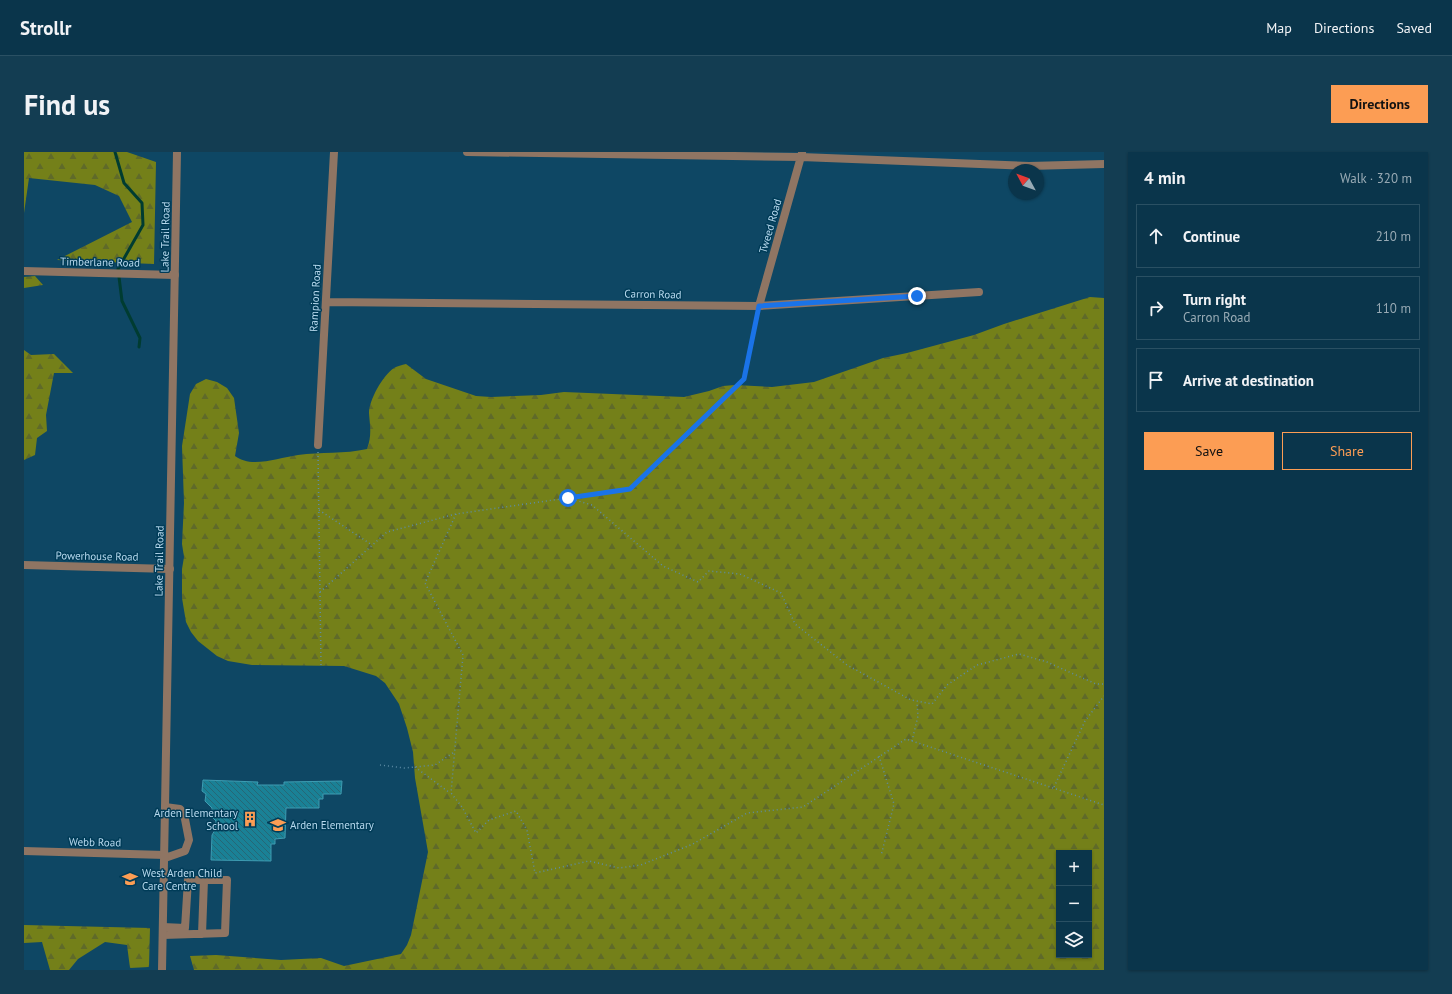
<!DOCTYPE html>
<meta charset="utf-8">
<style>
:root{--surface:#0a354b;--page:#133d52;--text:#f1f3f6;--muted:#99abb5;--line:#2a5063;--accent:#fc9d54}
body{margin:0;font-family:"PT Sans",sans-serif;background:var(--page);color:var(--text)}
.controls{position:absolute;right:12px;bottom:12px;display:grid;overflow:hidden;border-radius:0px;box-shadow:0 1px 3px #0004}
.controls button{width:36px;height:36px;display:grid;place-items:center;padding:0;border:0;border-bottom:1px solid var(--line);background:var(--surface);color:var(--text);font:20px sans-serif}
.compass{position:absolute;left:984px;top:12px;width:36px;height:36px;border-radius:50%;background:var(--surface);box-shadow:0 1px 3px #0004;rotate:311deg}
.stop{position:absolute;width:12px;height:12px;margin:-9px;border:3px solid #1a73e8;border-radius:50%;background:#fff}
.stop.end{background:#1a73e8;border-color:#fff;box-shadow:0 1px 4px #0008}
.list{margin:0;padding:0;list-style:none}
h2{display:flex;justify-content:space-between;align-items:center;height:52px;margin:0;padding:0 16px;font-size:17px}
h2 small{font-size:13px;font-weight:400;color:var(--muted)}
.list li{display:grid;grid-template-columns:26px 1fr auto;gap:12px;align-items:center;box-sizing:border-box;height:64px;margin:0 8px 8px;padding:0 8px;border:1px solid var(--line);border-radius:0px}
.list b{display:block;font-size:15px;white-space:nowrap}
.list p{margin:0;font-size:13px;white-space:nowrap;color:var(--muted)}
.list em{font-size:13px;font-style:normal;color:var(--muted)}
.actions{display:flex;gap:8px;padding:12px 16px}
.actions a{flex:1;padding:9px 0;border:1px solid var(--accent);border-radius:0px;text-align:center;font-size:14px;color:var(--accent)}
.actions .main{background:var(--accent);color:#111}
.icon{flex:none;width:22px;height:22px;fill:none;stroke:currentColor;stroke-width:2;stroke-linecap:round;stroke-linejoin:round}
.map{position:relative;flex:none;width:1080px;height:818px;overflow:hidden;border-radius:0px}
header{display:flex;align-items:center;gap:24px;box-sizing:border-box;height:56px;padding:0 20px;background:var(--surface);border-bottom:1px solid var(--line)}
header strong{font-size:19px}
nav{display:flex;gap:22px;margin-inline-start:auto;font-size:14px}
.intro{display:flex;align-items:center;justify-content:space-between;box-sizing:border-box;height:96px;padding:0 24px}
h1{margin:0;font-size:28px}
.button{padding:10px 18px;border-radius:0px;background:var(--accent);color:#111;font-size:14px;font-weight:700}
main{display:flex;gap:24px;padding:0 24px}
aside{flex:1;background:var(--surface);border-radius:0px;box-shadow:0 1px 3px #0004}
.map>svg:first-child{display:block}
.forest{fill:url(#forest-firs);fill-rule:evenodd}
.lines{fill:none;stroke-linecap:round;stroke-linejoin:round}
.stream{stroke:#003c31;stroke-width:3}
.building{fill:url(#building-back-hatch);stroke:#3e9cb2}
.path{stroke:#5d8ca5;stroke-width:1.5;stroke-dasharray:1 3;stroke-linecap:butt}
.minor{stroke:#8f7563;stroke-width:8}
.tertiary{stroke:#8f7563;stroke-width:8}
.route{stroke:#1a73e8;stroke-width:5}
.labels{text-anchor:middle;stroke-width:3;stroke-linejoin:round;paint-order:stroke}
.street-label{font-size:11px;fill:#b7d9ee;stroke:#003c58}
.poi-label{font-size:11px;fill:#b7d9ee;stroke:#003c58;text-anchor:start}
</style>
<header>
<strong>Strollr</strong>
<nav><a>Map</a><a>Directions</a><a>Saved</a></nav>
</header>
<div class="intro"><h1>Find us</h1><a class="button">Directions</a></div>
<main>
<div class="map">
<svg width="1080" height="818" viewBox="0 0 1080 818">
<defs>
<pattern id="forest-firs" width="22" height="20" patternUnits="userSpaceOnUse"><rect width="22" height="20" fill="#748019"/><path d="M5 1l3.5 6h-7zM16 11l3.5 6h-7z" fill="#5f6a29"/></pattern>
<pattern id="building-back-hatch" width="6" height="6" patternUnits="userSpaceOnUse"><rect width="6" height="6" fill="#1a8196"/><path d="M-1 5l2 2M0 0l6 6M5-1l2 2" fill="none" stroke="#266776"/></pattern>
</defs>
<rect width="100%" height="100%" fill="#0e4764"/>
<path class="forest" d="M0 0H103L132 10 130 112 33 108 108 70 95 44 71 33 5 26 0 61Z
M11 124 19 133 0 136V125Z
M1066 145 1080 146V818H170L166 804 192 803 257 808 297 806 320 814 377 802 383 793 387 783 404 700 391 626 389 600 383 576 375 552 361 531 352 524 320 514 228 513 204 509 193 504 174 489 167 480 162 470 158 446V417L160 405 158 392 160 351 158 294 166 242 172 232 182 227 193 230 203 236 210 246 215 281 211 304C217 308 223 310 231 310 246 310 260 305 274 303 297 300 321 302 343 297 348 283 346 275 345 261 345 248 359 223 370 216 373 214 378 213 382 212L402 227 452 244 467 245 517 243 540 240 660 245 685 239 699 234 711 233 748 235 790 230 859 206 883 201 950 183 980 172ZM1035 701H1065V803H1035Z
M0 198 7 203 30 202 49 221H30L22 263 23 279 13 286 11 303 0 308Z
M0 773 126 776 125 815 106 816 103 793 81 790 54 807 45 818H26L18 790 0 791Z"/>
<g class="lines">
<path class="stream" d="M91 0 100 31 118 51 119 73 94 117 98 149 116 186 115 195"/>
</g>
<path class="building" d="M179 628 234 630 233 633H260V630L318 629 317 642H299V647H295V656H262L261 686 251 687V692H247V709L187 708 188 683 191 678 192 669 188 665V656L181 649 182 642 178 639Z"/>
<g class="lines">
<path class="path" d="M294 300 297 514
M544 346 568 353 639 414 674 430 685 419 716 422 757 441 771 472 823 513 887 548 908 552 923 533 953 513 995 502 1023 510 1072 532H1080
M295 358 348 393
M432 362 401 431 439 503 427 641 438 655 452 681 465 668 492 659 503 678 511 721 565 709 595 716 617 713 669 692 723 661 779 655 882 587 1080 653
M296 440 363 380 432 362 606 337 720 227 733 162
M888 589 894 564 893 550
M855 604 870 652 857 704
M356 613 380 616 411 613 430 600
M391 615 426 641
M1030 635 1061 569 1080 544"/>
<path class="minor" d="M443 0 777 5 1005 14 1080 12
M0 119 151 123
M302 150 735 154 955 140
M735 154 778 1
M294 293 310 0
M0 413 146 417
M0 699 141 703
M141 706 161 699 165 688 160 662 156 657 141 655
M178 782 180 728
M139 783 201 781 203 728H164L161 776 139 775"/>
<path class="tertiary" d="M138 818 153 0"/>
</g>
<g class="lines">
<path class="route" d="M544 346 606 337 720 227 735 154 893 144"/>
</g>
<defs>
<symbol id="building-bare" viewBox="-9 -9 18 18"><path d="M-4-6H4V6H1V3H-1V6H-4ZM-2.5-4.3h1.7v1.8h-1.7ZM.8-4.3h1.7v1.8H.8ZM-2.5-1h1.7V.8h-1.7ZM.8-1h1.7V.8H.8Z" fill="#fc9d54" stroke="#003c58" stroke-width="2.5" paint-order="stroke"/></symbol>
<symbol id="school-bare" viewBox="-9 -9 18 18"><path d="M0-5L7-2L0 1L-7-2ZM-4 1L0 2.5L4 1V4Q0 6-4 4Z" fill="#fc9d54" stroke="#003c58" stroke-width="2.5" paint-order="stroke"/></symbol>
</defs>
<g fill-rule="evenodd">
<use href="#building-bare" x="215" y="656" width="22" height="22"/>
<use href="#school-bare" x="243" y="662" width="22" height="22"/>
<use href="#school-bare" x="95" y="716" width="22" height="22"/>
</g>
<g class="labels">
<g class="street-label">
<text transform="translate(746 74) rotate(-74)" y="4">Tweed Road</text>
<text transform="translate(141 85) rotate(-89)" y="4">Lake Trail Road</text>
<text transform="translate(76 110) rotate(1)" y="4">Timberlane Road</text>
<text transform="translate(629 142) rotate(1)" y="4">Carron Road</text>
<text transform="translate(291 146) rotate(-87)" y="4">Rampion Road</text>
<text transform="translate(73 404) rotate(1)" y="4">Powerhouse Road</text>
<text transform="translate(135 409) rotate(-89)" y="4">Lake Trail Road</text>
<text transform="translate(71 690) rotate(1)" y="4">Webb Road</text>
</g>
<g class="poi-label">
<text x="214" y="665" text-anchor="end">Arden Elementary<tspan x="214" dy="13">School</tspan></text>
<text x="266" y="677">Arden Elementary</text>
<text x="118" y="725">West Arden Child<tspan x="118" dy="13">Care Centre</tspan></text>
</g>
</g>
</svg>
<div class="controls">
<button>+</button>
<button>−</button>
<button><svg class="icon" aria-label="layers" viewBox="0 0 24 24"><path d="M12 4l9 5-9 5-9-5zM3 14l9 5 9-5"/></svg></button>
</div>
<svg class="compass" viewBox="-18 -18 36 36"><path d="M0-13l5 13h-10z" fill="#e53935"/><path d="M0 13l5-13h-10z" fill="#99abb5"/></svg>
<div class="stop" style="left:544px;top:346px"></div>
<div class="stop end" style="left:893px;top:144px"></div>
</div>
<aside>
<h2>4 min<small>Walk · 320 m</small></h2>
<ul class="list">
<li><svg class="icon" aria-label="ahead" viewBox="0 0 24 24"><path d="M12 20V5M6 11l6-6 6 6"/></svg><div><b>Continue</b></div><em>210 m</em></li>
<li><svg class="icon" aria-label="right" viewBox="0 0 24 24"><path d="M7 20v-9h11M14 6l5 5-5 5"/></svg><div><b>Turn right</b><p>Carron Road</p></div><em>110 m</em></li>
<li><svg class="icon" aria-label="arrive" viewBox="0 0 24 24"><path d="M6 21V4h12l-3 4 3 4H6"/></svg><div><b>Arrive at destination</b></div></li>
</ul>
<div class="actions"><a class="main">Save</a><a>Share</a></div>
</aside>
</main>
